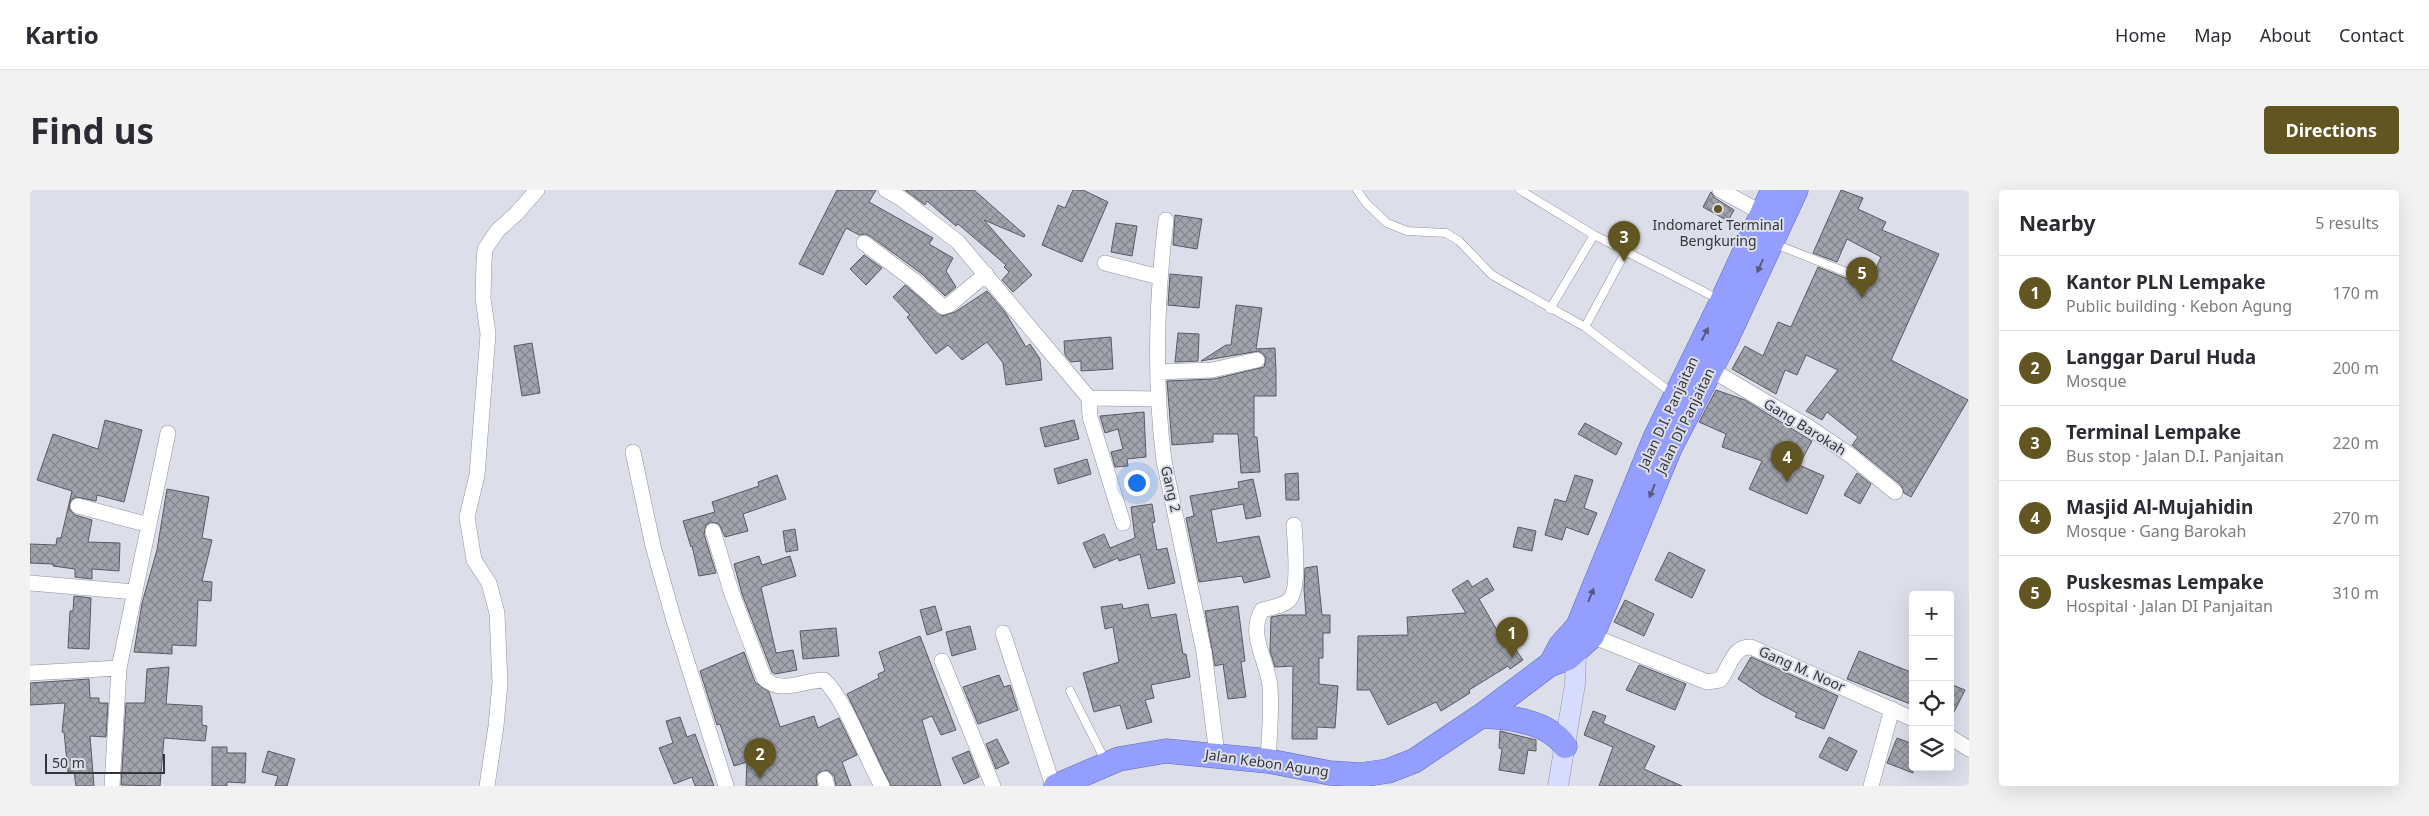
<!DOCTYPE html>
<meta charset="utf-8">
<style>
:root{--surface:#fff;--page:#f2f2f3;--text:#2b2b33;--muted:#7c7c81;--line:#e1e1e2;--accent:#615522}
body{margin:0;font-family:"Noto Sans",sans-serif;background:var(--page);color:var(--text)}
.controls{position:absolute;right:15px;bottom:15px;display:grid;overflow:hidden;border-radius:5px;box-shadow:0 5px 20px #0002}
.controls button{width:45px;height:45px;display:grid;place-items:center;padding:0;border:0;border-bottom:1px solid var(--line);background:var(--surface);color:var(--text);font:25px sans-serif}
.scale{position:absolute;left:15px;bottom:12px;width:120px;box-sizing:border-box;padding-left:5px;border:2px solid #35363a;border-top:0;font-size:14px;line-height:18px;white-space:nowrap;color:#35363a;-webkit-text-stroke:4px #dcdfea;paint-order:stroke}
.you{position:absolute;left:1106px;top:292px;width:18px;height:18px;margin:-12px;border:4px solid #fff;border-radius:50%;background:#1a73e8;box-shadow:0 0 0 8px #1a73e833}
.badge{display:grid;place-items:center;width:32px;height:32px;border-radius:50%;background:var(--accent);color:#fff;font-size:16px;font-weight:700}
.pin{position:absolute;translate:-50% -41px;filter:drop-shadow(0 1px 2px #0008)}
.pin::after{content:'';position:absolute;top:26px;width:18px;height:15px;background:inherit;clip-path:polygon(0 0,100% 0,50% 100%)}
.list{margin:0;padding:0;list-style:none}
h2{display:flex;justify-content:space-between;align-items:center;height:65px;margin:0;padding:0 20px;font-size:21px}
h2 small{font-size:16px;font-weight:400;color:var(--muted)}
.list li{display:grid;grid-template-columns:32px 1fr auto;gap:15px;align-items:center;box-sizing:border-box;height:75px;padding:0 20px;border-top:1px solid var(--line)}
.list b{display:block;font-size:19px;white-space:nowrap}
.list p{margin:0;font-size:16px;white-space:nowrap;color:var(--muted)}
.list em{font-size:16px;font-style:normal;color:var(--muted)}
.icon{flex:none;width:28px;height:28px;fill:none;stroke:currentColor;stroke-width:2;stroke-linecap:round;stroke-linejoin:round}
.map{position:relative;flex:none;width:1939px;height:596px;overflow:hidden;border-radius:5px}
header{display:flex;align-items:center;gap:30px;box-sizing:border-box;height:70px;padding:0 25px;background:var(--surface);border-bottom:1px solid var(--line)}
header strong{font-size:24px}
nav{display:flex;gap:28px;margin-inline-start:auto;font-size:18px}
.intro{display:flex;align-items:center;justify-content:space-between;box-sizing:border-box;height:120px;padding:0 30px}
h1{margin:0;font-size:35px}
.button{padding:12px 22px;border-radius:5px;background:var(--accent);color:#fff;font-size:18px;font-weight:700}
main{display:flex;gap:30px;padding:0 30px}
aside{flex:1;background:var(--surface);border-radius:5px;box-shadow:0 5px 20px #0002}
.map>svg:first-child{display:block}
.building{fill:url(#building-cross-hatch);stroke:#585a64}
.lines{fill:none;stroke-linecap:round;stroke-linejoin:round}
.service-casing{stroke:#8f929c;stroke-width:9}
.minor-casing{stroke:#8f929c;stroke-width:16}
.secondary-casing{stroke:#8f929c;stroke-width:21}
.trunk-casing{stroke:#616ab9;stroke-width:25}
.service{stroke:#fff;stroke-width:8}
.minor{stroke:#fff;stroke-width:15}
.secondary{stroke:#d7dbfe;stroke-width:20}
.trunk{stroke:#949efe;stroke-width:24}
.oneway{fill:#565a7f}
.poi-dot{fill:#615522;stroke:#dcdfea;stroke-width:2}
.labels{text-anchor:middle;stroke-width:4;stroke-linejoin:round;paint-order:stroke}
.poi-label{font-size:14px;fill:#35363a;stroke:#dcdfea}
.street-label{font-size:14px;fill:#35363a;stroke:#dcdfea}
</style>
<header>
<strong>Kartio</strong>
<nav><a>Home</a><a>Map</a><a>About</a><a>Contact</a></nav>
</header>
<div class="intro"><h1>Find us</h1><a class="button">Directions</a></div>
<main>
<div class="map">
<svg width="1939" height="596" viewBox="0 0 1939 596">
<defs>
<pattern id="building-cross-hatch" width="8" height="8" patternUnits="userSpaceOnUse" patternTransform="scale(1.25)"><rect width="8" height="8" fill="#a1a3ad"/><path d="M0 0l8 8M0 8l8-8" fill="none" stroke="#84868e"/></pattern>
</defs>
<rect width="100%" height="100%" fill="#dcdfea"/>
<path class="building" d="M807 0H846L839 12 903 48 899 54 923 68 916 81 926 97 915 106 892 84 840 46 835 44 829 45 816 38 793 85 769 74Z
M875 0H944L995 45 994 47 954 30 1002 85 983 102 972 90 979 82 974 77 976 75 928 34 926 36 897 11 895 15Z
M1043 0H1053L1078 12 1052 72 1012 55 1028 15 1035 18Z
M1811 0 1833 8 1828 19 1856 32 1852 40 1909 64 1861 170 1938 210 1881 307 1874 303 1871 295 1822 255 1828 247 1797 222 1792 230 1776 221 1808 180 1776 165 1767 185 1755 180 1746 204 1702 179 1715 156 1733 166 1748 132 1761 137 1788 77 1837 97 1851 67 1817 49 1807 72 1783 63Z
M1681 2 1685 8 1704 20 1698 31 1673 17Z
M1145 25 1172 29 1167 59 1143 55Z
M1086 33 1107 36 1102 66 1081 62Z
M834 65 852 78 836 95 820 79Z
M1140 84 1172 87 1169 118 1138 115Z
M875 95 912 126 925 122 957 101 975 122 996 157 1000 154 1010 169 1012 190 976 195 973 173 957 152 932 170 918 155 906 164 877 127 880 125 863 107Z
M1206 115 1232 118 1226 159 1245 158 1246 182V206H1224V247H1227L1230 282 1211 283 1208 244H1183V252L1142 255 1137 191 1184 189 1234 177 1236 168 1229 161 1171 171 1196 155H1201Z
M1148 143 1169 144 1168 171 1145 172Z
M1081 147 1083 179 1051 181V171L1041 172 1035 165 1034 151Z
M502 153 510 203 492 206 484 156Z
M1686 200 1715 210 1782 251 1769 275 1794 286 1777 324 1719 299 1732 271 1692 257 1696 244 1669 232Z
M1114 222 1116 267 1097 269 1098 276 1085 277 1081 262 1093 259 1088 239 1075 243 1070 226Z
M75 230 112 240 94 312 67 305 66 311 46 307 41 310 39 318 45 325 62 330 58 352 90 353 89 381 62 379V389L45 387V379L23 376V374L0 373V354L26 355 27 348H31L42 301 7 290 23 244 68 259Z
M1044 230 1049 249 1015 257 1010 238Z
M1555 233 1592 253 1586 265 1548 244Z
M1057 269 1061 284 1028 294 1024 279Z
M1268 283 1269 310H1256L1255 284Z
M1827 283 1841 294 1830 314 1814 305Z
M747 285 756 309 713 324 718 341 695 347 689 334 681 332 676 335 674 344 686 383 669 386 662 356 661 357 653 331 685 322 682 312 729 296 728 292Z
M1545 285 1563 290 1554 318 1567 323 1558 345 1536 337 1532 350 1515 345 1525 309 1536 312Z
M1223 289 1231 326 1216 329 1213 314 1181 320 1187 353 1229 346 1240 387 1214 393 1212 386 1169 392 1156 328 1164 326 1160 306 1209 298 1208 292Z
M137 299 179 307 172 348 182 350 172 391 182 392 181 411 168 410 166 456 142 455V464L104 462 112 413 127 360Z
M1122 314 1125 332 1122 333 1127 360 1137 358 1145 393 1118 399 1110 364 1089 371 1088 368 1064 378 1053 353 1074 344 1080 358 1105 348 1101 317Z
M1488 337 1506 341 1502 361 1483 357Z
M765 339 768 360 756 362 753 341Z
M1639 362 1675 380 1662 408 1625 390Z
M729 366 732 375 760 366 766 386 731 397 746 463 763 460 767 480 745 484 742 482 712 404 704 374Z
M1287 376 1292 425H1300V443H1293V468H1289V494L1308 496 1305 538 1287 537V549H1262L1263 476 1245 477 1240 461 1241 427 1252 425H1276L1274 399 1275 378Z
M1457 388 1464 400 1449 409 1479 461 1484 457 1493 470 1480 479 1478 476 1439 500 1440 503 1411 521 1406 512 1358 535 1340 500H1327L1328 446 1378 445 1377 427 1436 423 1422 400 1438 390 1442 397Z
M44 406 61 408 59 459 38 458 40 421H43Z
M1595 410 1624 424 1614 446 1584 432Z
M1092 414 1093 419 1118 414 1121 428 1146 424 1153 464H1156L1160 487 1121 495 1124 508 1115 510 1122 532 1097 539 1090 515 1064 522 1053 483 1089 472 1083 437 1075 439 1071 417Z
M905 416 912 440 897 445 890 420Z
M1208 416 1215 471 1211 472 1216 507 1198 509 1193 474 1185 476 1175 421Z
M940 436 946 459 922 466 916 442Z
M806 438 809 466 773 469 770 441Z
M890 446 926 540 911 545 902 526 892 530 911 596H861L817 504 849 488 848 484 855 481 849 462Z
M1829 461 1883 483V515L1817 489Z
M714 462 725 492 739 502 750 537 784 526 788 538 809 528 827 565 812 572 821 596H806L804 586 797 580 788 583 786 587 787 596H716L717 572 704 576 690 534 687 535 670 481Z
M1721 467 1808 506 1794 539 1765 527 1767 523 1732 505 1708 489Z
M1609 475 1656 494 1645 520 1596 500Z
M139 477 136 514 172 516V535L177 536 175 551 134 548 130 596 91 595 96 513H115L117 479Z
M969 485 974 497 980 495 988 520 948 534 933 497Z
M59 489 60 508H69V513H78L76 547 60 546 64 596H46L44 582H38L34 542H32L35 513 0 515V493Z
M1920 494 1935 500 1920 530Z
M1563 521 1576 526 1573 533 1625 556 1614 579 1652 596H1569L1583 557 1554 545Z
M650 527 657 547 665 544 684 596H665L662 587 644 594 629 558 643 553 636 531Z
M1470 541 1506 550V561L1498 560 1494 584 1469 580 1472 559 1469 558Z
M1799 547 1827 561 1817 581 1789 567Z
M1867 548 1883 554V583L1857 573Z
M967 549 979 573 966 579 956 554Z
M182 557H197V563H216L215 593 197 592V596H182Z
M238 561 265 569 257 596H245L248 586 232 582Z
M939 561 949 587 934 594 922 568Z"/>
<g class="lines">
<defs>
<path id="service" d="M1327 0 1336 13 1357 33 1377 41 1416 43 1429 51 1462 85 1555 137 1643 204
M1490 0 1564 45 1690 110
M1745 54 1816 82
M1520 119 1564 45
M1555 137 1596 61
M1040 501 1076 572"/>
<path id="minor" d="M856 0 872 9 928 52 1059 208 1060 227 1093 333
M1690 0 1732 23
M1136 30C1126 111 1124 191 1134 271L1174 462 1187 565
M834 53 886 92 913 117 919 115 956 84
M1075 73 1129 87
M1680 179 1777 236 1820 265 1865 302
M1128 182 1182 180 1227 170
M1059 208 1129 209
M603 262 623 356 643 427 696 596
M48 316 119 335
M683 341 701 401 734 488C750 505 774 490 794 490 815 509 836 568 852 596
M0 393 105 402
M1556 442 1562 446 1677 492 1690 490C1700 478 1702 456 1721 457L1883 529
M973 443 1023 596
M912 471 963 596
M0 483 89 478
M1920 547 1939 559
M1238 571C1239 547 1242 521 1240 497 1238 471 1217 445 1232 420 1240 418 1252 416 1258 411 1270 403 1265 350 1264 335
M795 589 797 596
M82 596 89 478 138 243
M457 596 466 536 470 493 467 423 459 393 444 370 437 327 447 285 458 144 453 108 454 71 455 59 468 40 486 24 507 0
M1841 596 1862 519"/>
<path id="secondary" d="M1528 596 1545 494 1546 462 1540 451"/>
<path id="trunk" d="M1523 470 1531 455 1548 436 1625 248 1692 111 1743 0
M1451 526C1479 527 1518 531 1535 556
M1026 596 1089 569 1136 561 1238 571 1300 583 1330 585 1358 581 1384 571 1451 526 1519 475 1538 468 1562 446 1640 258 1697 148 1766 0"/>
</defs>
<use href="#service" class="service-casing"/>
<use href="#minor" class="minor-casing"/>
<use href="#secondary" class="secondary-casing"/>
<use href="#trunk" class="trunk-casing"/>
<use href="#service" class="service"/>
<use href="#minor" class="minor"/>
<use href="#secondary" class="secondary"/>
<use href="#trunk" class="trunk"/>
</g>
<defs><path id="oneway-solid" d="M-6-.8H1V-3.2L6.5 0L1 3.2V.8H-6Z" transform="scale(1.25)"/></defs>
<g class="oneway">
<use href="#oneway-solid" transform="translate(1730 76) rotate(114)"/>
<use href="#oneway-solid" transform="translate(1675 144) rotate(-63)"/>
<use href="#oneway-solid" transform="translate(1622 301) rotate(112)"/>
<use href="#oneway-solid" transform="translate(1561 405) rotate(-68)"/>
</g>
<circle class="poi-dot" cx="1688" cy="19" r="5"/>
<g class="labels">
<g class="poi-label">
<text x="1688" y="40">Indomaret Terminal<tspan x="1688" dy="16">Bengkuring</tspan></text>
</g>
<g class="street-label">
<text transform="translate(1638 223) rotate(-65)" y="5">Jalan D.I. Panjaitan</text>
<text transform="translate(1655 231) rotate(-64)" y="5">Jalan DI Panjaitan</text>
<text transform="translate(1775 237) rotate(32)" y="5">Gang Barokah</text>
<text transform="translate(1141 299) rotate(77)" y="5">Gang 2</text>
<text transform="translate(1772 479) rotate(24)" y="5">Gang M. Noor</text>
<text transform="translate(1237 573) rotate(8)" y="5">Jalan Kebon Agung</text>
</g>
</g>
</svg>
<div class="controls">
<button>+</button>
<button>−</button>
<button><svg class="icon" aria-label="locate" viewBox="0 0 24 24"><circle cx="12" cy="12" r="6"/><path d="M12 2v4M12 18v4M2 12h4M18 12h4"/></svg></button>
<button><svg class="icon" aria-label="layers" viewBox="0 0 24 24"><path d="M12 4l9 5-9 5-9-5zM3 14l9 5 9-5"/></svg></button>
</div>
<div class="scale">50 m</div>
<div class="you"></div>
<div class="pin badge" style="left:1482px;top:468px">1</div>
<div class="pin badge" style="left:730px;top:589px">2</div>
<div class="pin badge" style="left:1594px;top:72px">3</div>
<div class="pin badge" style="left:1757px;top:292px">4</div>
<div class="pin badge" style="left:1832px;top:108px">5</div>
</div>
<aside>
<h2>Nearby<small>5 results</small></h2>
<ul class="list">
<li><span class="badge">1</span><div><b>Kantor PLN Lempake</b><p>Public building · Kebon Agung</p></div><em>170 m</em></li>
<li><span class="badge">2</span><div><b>Langgar Darul Huda</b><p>Mosque</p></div><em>200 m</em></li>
<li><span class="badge">3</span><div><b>Terminal Lempake</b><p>Bus stop · Jalan D.I. Panjaitan</p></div><em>220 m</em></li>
<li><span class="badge">4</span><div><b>Masjid Al-Mujahidin</b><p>Mosque · Gang Barokah</p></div><em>270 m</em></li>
<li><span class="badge">5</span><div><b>Puskesmas Lempake</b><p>Hospital · Jalan DI Panjaitan</p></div><em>310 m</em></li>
</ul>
</aside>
</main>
